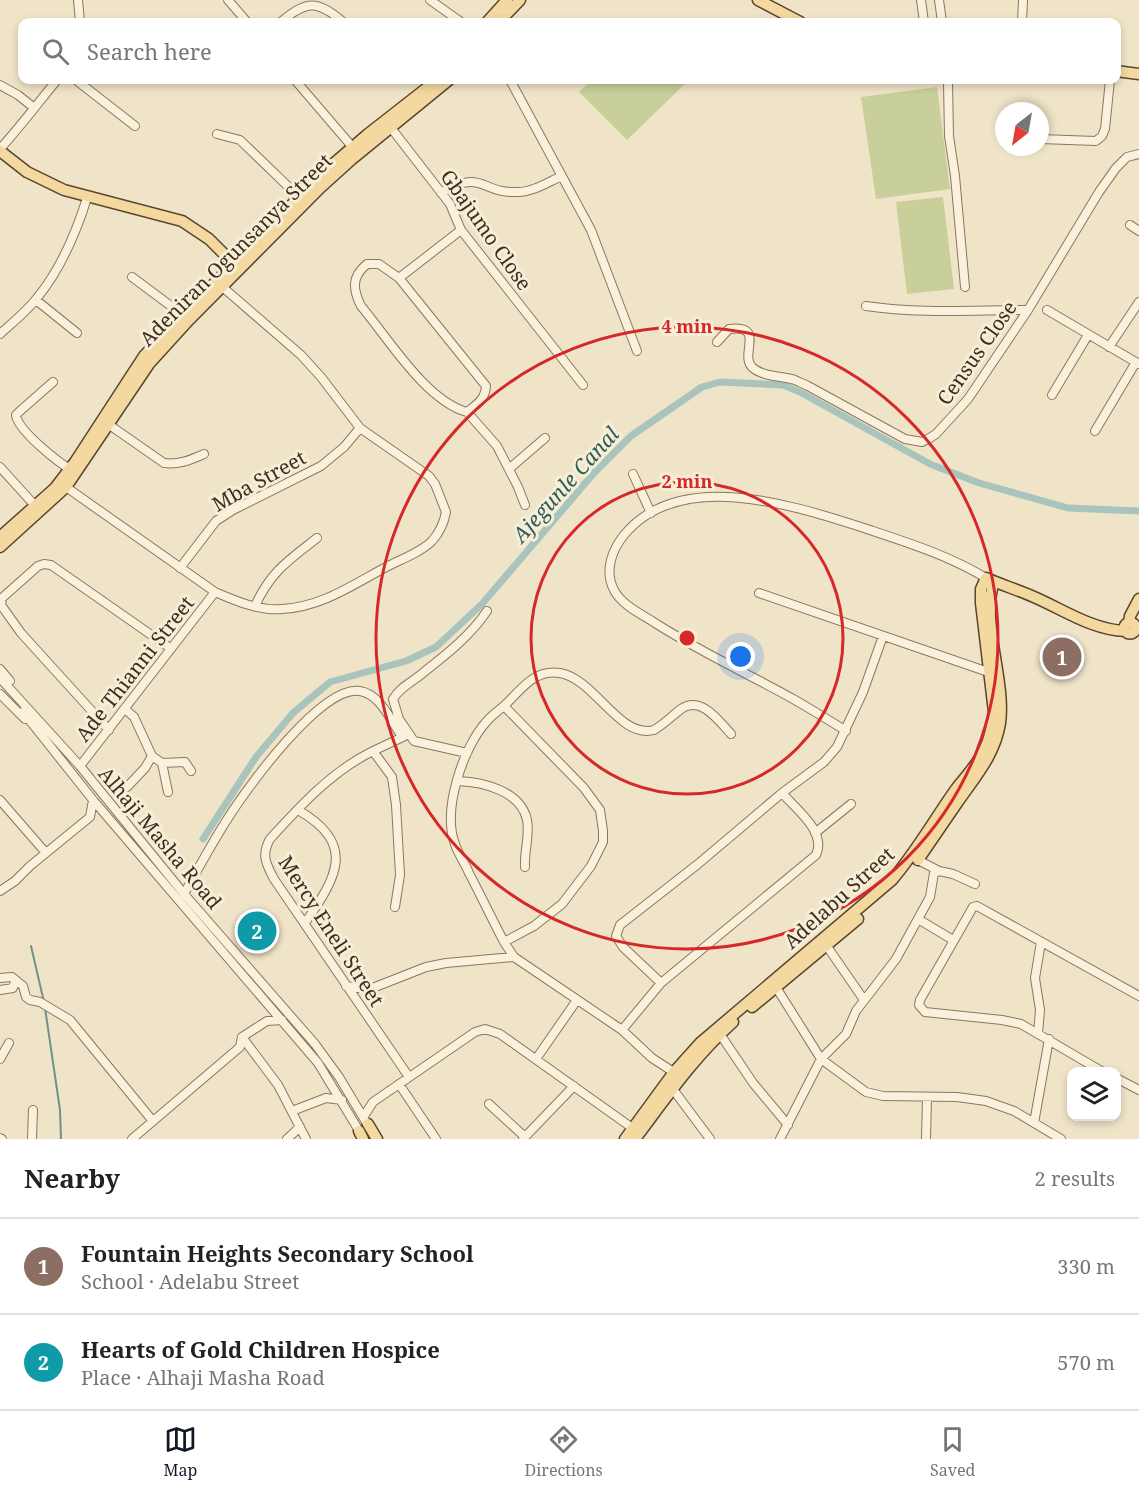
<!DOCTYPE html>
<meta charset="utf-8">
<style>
:root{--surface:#fff;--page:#f2f2f2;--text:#222;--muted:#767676;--line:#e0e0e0;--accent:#111827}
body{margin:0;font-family:"Noto Serif",serif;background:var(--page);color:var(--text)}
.controls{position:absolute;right:18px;bottom:18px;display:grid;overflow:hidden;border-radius:12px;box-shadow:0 3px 9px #0003}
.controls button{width:54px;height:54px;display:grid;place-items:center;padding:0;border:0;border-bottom:2px solid var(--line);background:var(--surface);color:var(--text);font:30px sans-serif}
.compass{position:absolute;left:995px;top:102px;width:54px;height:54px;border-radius:50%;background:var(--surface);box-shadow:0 3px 9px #0003;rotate:211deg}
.you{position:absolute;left:741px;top:657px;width:21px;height:21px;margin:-15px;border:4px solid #fff;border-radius:50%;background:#1a73e8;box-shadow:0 0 0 9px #1a73e833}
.badge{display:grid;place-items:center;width:39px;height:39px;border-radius:50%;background:var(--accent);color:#fff;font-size:20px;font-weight:700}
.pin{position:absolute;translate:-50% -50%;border:3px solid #fff;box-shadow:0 2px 6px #0006}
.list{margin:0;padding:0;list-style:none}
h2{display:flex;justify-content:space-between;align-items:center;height:78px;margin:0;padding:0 24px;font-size:26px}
h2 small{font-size:20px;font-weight:400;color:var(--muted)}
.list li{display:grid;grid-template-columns:39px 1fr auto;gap:18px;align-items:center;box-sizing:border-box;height:96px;padding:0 24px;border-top:2px solid var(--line)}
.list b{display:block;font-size:22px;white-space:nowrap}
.list p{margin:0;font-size:20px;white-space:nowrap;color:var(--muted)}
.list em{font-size:20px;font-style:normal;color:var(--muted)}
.icon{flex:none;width:33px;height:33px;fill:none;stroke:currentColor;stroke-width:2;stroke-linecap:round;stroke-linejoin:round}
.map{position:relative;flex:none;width:1139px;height:1139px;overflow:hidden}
.search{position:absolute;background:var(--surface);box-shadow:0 3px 9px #0003;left:18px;right:18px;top:18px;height:66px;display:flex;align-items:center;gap:15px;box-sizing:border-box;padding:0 21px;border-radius:12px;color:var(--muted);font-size:22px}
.sheet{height:270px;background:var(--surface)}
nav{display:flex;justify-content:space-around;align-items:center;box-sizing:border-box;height:84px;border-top:2px solid var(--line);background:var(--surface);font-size:16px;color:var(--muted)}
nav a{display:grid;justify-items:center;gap:3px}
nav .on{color:var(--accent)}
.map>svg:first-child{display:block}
.grass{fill:#c9cf9b}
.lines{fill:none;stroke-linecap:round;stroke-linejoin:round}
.stream{stroke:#6f938a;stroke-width:2}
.canal{stroke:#a9c4bc;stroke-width:7}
.minor-casing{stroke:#8d765c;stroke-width:10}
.major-casing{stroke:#5b4430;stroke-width:13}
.minor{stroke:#faf1dc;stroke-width:8}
.major{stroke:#f3d9a0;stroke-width:10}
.ring{fill:none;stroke:#d62828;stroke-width:3}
.labels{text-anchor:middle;stroke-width:6;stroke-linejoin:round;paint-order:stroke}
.street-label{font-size:20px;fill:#3d2e20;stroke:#f7eed8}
.water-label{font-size:21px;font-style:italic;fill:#2f5d5a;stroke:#f7eed8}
.centre{fill:#d62828;stroke:#f7eed8;stroke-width:3}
.ring-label{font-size:18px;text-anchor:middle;font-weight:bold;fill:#d62828;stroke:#f7eed8;stroke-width:6;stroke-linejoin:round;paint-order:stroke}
</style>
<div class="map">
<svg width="1139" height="1139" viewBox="0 0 1139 1139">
<rect width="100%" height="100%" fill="#f0e4c8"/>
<path class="grass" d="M592 80H689L627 140 579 92Z
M937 87 950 189 876 199 861 97Z
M943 197 954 289 907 294 896 202Z"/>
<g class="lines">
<path class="stream" d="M31 946 44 1002
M45 1008 60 1110 61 1139"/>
<path class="canal" d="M203 839 256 757 293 713 330 682 406 661 436 647 482 604 594 473 631 436 702 387 720 382 783 385 800 392 930 464 979 483 1068 508 1139 511"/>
<defs>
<path id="minor" d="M78 0 80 22
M228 0 247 22
M430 0 461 22
M921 0 924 22
M939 0 942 22
M281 22C306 0 318 0 343 22
M1022 22 1023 0
M76 80 135 126
M295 80 355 150
M510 80 591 230 637 351
M948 82 949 136 955 176 965 287
M0 85 18 95 33 107
M388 124 450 204 461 230 583 385
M217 134 240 140 299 197
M1040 139 1096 141 1102 136 1105 129 1110 80
M0 149C20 127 38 103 57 80
M441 193C483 168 481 194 518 192 533 192 548 182 562 176
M1130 225 1139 231
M367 264H379L399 278 486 386C485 400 477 404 467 412 426 401 388 338 361 306 353 290 351 277 367 264Z
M132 277 187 318
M399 278 461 230
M36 300 77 333
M866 306C920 314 974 310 1028 310
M1047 310 1139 364
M0 334C12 323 27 311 37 298 61 269 76 233 87 198
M717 342 729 329C767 324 738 356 753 368 764 377 782 376 795 380 799 382 804 384 808 386L905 439 922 442 928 439 936 434 968 399 1028 310 1099 192 1116 168 1127 157 1139 154
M1109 347 1139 302
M53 382 20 411 16 415C18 431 59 463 73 471
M1052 395 1088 335
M467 412 497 446 518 487 525 505
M108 424 164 463C179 465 190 460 204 454
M1095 431 1136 362
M0 467 38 509
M509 469 545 438
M633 474 651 513
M66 487 215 592C236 601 259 611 282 609 322 607 354 584 388 566 402 559 421 552 432 541 440 532 444 523 446 512L435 484 429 476 360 428 321 377 301 355 219 284
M180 568 216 521 233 510 321 466 344 447 360 428
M759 593 994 674
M255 606C271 571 288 561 317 538
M1136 629H1139
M0 669 10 681
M0 678 80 766 184 894 315 1044 339 1077 369 1127
M0 694 25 719
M504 706 584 788 600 810 603 831V842L591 866 562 904 534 926 504 942
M125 709 134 717 152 756 145 768 127 787
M23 712 93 800 318 1063 361 1134
M109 730 21 633 1 605 2 598 38 566 44 564 51 565 170 648
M846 731C829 720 812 710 795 700 747 673 698 651 652 621 639 613 621 604 614 590 604 571 612 550 624 535 680 467 795 506 864 528 906 542 948 555 986 578
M373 751 405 736
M467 753 414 741 399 719 393 699C401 686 413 682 424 672 447 654 471 635 487 611
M152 756 162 763 185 762 191 771
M162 763 168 792
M80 766 215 592
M458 781C483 782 521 791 527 820 530 835 524 851 525 867
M782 793 824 762 837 747 863 692 883 636
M0 800 46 853
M298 810C357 844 337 877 305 923
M815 833 851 804
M939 871 953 874 975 884
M0 891 15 881 30 866 90 817 93 800
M184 894C198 869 212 843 228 818 247 788 322 684 360 691 380 694 392 722 402 737
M395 907 400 875 396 805 392 777 373 751C332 771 300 806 270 839 261 855 266 864 274 879L409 1077
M918 919 953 940
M824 942 864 1000
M0 978 12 977 23 986 26 997 30 1000 40 1002 70 1020 152 1120
M774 984 821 1059 866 1092 883 1096 957 1097 986 1101 1014 1111 1061 1139
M346 986 370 989 426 967 446 963 514 957
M0 990 13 988 15 981
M622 1030 661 983 816 855C827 832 796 809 782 793L698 864 620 925 616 936 623 947 661 983
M718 1031 753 1083 788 1125
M1038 1034 1040 1010 1035 978 1041 942
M242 1037 278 1085 306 1139
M0 1059 9 1043
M536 1059 577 1000
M1103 1072 1021 1024 1002 1020 925 1012 919 1005 920 1000 973 907 977 906 1139 996
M678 1075 652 1058 622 1030 514 957 504 942C492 919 481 896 469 873 465 863 458 854 455 844 442 810 463 747 487 721 493 714 501 709 508 702 523 687 536 669 560 673 595 679 619 739 654 730 664 724 672 716 681 709 701 695 719 721 731 734
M1116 1078 1139 1090
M399 1084 436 1139
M672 1088 710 1139
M489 1104 525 1137
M292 1111 326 1098 342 1100
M364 1116 373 1102 475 1032 485 1029 500 1034 638 1132
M1034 1123 1049 1039
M0 1138 2 1139
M32 1139 33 1110
M132 1139 240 1047 242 1037 267 1021 282 1020
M287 1139 300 1127
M523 1139 574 1086
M780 1139 821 1059 846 1034 856 1011 896 959 930 897 934 873 939 871 918 860 916 856
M926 1139 927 1098"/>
<path id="major" d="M758 0 800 22
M487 22 507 0
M499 22 520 0
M1116 71 1139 74
M0 151 27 172 64 190 182 221 209 239 234 264
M0 537 55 488 75 462 144 356 183 315 325 171 368 134 437 80
M0 547 66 487 149 364 189 320 320 188 351 160 449 80
M1124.5 628a5.5 5.5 0 1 1 11 0a5.5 5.5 0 1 1-11 0Z
M1129 623 1130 616 1139 599
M918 860C931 841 944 822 957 803 975 777 995 755 1000 723 1006 680 980 621 994 582
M752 1007 858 919
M368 1124 377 1139
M359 1131 363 1139
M625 1139 674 1072 700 1043 892 880C916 852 934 820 956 789 966 776 978 764 985 748 991 737 992 724 994 712L981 603V589L986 578C1002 585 1018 590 1034 597 1064 610 1093 630 1125 631
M635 1139C666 1098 694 1057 733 1022"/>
</defs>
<use href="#minor" class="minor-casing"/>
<use href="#major" class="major-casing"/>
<use href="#minor" class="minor"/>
<use href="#major" class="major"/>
</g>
<g class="ring">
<circle cx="687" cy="638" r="156"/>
<circle cx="687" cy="638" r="311"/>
</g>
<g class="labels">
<g class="street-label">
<text transform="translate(486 230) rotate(55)" y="7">Gbajumo Close</text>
<text transform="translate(236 250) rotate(-45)" y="7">Adeniran Ogunsanya Street</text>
<text transform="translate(977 353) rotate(-55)" y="7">Census Close</text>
<text transform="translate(259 481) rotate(-29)" y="7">Mba Street</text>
<text transform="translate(135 669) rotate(-52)" y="7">Ade Thianni Street</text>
<text transform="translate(160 838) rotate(50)" y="7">Alhaji Masha Road</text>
<text transform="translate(839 898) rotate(-42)" y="7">Adelabu Street</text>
<text transform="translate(331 931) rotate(57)" y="7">Mercy Eneli Street</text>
</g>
<g class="water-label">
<text transform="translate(566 485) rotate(-48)" y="7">Ajegunle Canal</text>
</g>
</g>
<circle cx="687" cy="638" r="9" class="centre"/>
<g class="ring-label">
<text x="687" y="333">4 min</text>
<text x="687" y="488">2 min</text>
</g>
</svg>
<div class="controls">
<button><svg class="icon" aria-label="layers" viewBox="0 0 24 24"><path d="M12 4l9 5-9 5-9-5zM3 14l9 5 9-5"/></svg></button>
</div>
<svg class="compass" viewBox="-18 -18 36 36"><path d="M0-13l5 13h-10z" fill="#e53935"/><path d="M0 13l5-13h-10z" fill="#767676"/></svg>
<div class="you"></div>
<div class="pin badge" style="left:1062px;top:657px;background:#8d6e63">1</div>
<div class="pin badge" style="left:257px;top:931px;background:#0f9aa8">2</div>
<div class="search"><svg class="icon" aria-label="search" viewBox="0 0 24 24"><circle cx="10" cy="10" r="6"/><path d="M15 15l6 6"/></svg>Search here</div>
</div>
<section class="sheet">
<h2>Nearby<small>2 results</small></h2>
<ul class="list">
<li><span class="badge" style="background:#8d6e63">1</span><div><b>Fountain Heights Secondary School</b><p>School · Adelabu Street</p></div><em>330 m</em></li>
<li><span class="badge" style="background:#0f9aa8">2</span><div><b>Hearts of Gold Children Hospice</b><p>Place · Alhaji Masha Road</p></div><em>570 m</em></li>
</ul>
</section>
<nav>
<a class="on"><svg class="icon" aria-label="map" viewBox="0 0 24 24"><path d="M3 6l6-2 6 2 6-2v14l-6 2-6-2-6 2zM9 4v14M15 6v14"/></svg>Map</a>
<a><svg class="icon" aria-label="directions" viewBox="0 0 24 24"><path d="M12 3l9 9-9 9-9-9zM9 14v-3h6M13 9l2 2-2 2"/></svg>Directions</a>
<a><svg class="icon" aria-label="saved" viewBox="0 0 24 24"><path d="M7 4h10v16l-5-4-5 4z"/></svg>Saved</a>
</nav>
